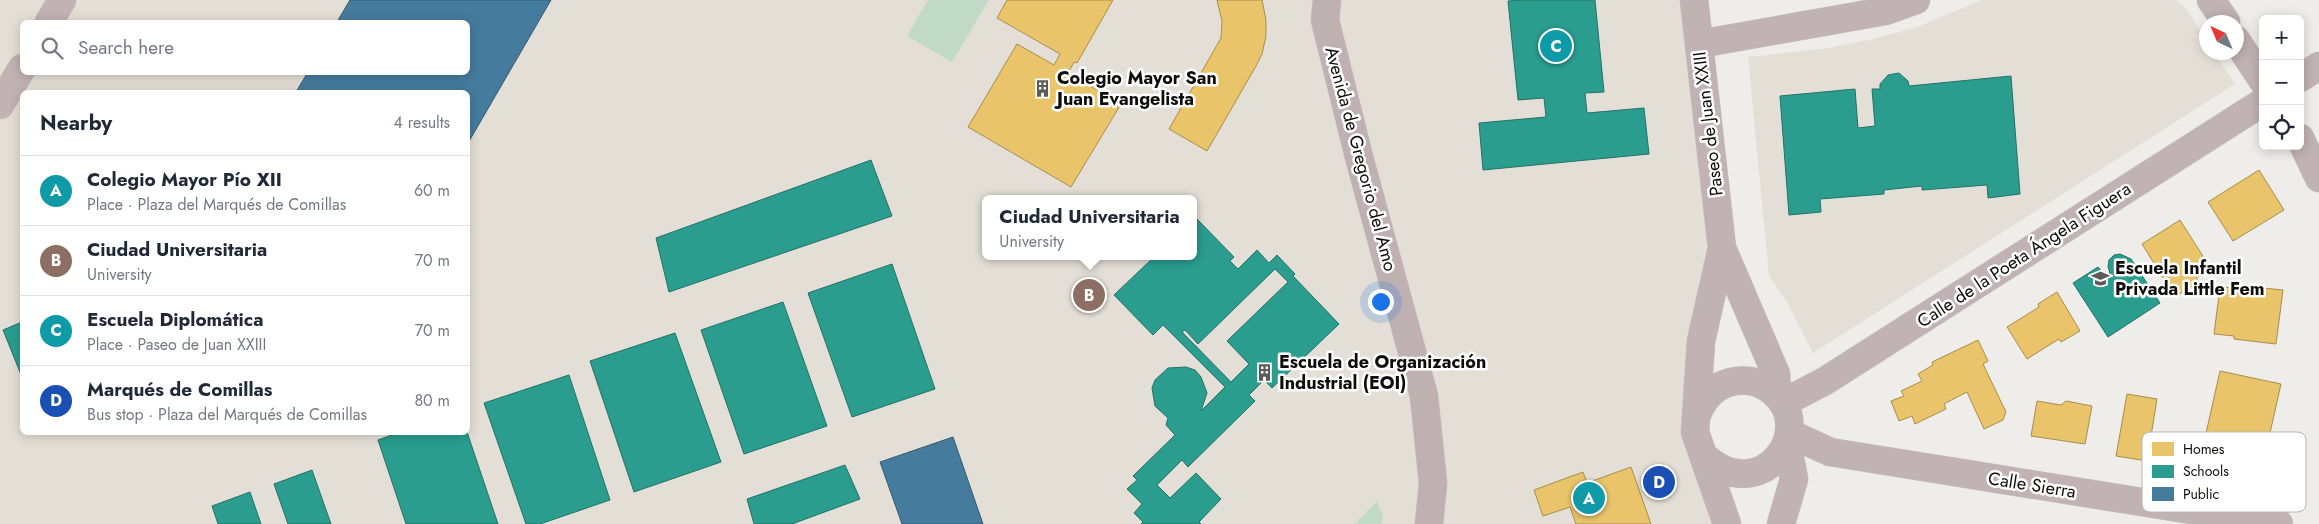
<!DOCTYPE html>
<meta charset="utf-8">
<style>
:root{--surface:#fff;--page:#f6f6f7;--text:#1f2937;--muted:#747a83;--line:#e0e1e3;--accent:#5d5b58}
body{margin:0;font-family:Jost,sans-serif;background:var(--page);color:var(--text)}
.controls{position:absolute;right:15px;top:15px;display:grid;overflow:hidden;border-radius:8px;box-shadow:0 2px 12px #0003}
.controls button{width:45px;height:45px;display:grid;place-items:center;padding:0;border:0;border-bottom:1px solid var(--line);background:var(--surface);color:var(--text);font:25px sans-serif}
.compass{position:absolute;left:2199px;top:15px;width:45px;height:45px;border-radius:50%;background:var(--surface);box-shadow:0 2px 12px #0003;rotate:316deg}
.you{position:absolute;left:1380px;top:301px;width:18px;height:18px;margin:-12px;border:4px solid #fff;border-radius:50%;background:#1a73e8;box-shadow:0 0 0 8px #1a73e833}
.badge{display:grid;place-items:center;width:32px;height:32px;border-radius:50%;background:var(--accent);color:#fff;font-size:16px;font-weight:700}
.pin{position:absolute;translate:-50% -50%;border:2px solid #fff;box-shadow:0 1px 5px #0006}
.popup{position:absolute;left:982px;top:195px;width:215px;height:65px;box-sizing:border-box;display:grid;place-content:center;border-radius:8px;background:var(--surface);filter:drop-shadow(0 1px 4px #0005);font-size:16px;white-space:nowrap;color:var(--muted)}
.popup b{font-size:19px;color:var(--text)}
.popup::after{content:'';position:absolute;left:50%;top:100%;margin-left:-10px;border:10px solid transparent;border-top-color:var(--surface)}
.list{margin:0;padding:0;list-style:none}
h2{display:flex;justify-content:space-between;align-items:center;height:65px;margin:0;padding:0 20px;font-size:21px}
h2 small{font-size:16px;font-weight:400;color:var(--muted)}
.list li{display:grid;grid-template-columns:32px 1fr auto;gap:15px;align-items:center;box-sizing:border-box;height:70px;padding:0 20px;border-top:1px solid var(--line)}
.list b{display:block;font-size:19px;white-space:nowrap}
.list p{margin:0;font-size:16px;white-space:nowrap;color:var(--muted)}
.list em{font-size:16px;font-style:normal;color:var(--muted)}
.icon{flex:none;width:28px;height:28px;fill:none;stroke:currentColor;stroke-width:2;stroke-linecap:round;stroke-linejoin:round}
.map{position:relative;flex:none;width:2319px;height:524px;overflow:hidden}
.search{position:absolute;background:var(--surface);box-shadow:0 2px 12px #0003;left:20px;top:20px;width:450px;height:55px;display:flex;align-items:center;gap:12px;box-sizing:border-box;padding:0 18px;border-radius:8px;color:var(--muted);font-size:19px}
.panel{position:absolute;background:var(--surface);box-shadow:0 2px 12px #0003;left:20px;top:90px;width:450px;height:345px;border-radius:8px}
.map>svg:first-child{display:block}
.built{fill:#e4dfd6;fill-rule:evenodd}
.green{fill:#c1dac8}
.homes{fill:#e9c46a;stroke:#a78d4d}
.schools{fill:#2a9d8f;stroke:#227267;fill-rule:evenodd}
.public{fill:#457b9d;stroke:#345a71}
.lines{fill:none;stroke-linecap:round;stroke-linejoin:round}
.street-casing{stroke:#cac9c6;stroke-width:29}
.secondary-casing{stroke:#cac9c6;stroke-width:29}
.street{stroke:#c1b2b3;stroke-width:28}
.secondary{stroke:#bfb0b1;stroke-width:28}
.labels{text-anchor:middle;stroke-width:5;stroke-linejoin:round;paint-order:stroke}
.poi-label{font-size:18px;font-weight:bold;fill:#0e0d0a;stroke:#fff;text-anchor:start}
.street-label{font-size:18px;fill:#0e0d0a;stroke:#fff}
.key{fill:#fff;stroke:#b7b6b6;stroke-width:1}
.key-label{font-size:14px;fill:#0e0d0a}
</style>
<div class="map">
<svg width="2319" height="524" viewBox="0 0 2319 524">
<rect width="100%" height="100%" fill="#efede9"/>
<path class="built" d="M0 0H1694L1722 248 1696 419 1727 524H0ZM22 22H468V72H22ZM22 92H468V432H22ZM985 199H1193V256H985Z
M1982 0H2176L2185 7 2206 40V52L2214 53 2235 84 1813 353 1787 302 1769 276 1748 57 1828 48 1877 38 1917 27Z"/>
<path class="green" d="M928 0H989L952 62 907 36Z
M1377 501 1383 517 1381 524H1355Z"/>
<path class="homes" d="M1007 0H1113L1077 63 1074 62 1068 73 1121 104 1071 187 968 127 1017 44 1054 65 1060 54 997 18Z
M1217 0H1262L1266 20V36L1262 54 1256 66 1207 151 1169 129 1221 38 1222 21Z
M2259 170 2284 210 2233 241 2208 202Z
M2180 220 2211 269 2196 278 2199 282 2175 297 2142 244Z
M2241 286 2283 290 2276 344 2234 339V336L2214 334 2220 287 2240 288Z
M2057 292 2080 331 2061 342 2059 339 2027 359 2007 327 2039 307 2038 304Z
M1978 340 1988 361 1983 364 2006 412 2003 420 1984 429 1967 392 1944 404 1946 409 1915 424 1912 416 1899 421 1891 401 1904 396 1901 391 1922 381 1918 374 1933 365 1932 362Z
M2220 371 2281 384 2263 464 2202 451Z
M2127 394 2157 399 2147 461 2116 456Z
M2037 401 2061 405 2066 401 2092 406 2085 444 2031 436Z
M1631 467 1651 524H1576L1570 507 1543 516 1534 490 1583 472 1587 483Z"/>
<path class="schools" d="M1520 0H1595L1604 92 1585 93 1587 113 1644 108 1649 154 1483 170 1479 123 1546 117 1544 98 1518 100 1508 1Z
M1899 73 1908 81 1909 86 2011 76 2020 194 1988 198 1987 185 1922 190V186L1884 190V194L1820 199 1821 212 1789 215 1780 96 1855 89 1858 128 1875 126 1872 89H1880V84L1888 75Z
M871 160 892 216 669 292 656 238Z
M1195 217 1234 257 1230 261 1238 269 1257 250 1269 263 1277 255 1295 274 1293 276 1339 324 1272 388 1264 380 1249 395 1255 401 1188 467 1182 460 1157 485 1170 498 1196 473 1221 499 1199 522 1201 524H1141L1143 522 1134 513 1142 504 1127 489 1137 480 1133 476 1175 435 1166 425 1168 418 1155 406 1152 388 1155 380 1168 368 1186 367 1195 370 1201 377 1207 393 1201 411 1225 387 1163 325 1153 335 1114 295 1155 256H1193V219ZM1275 269 1288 282 1227 341 1249 364 1231 382 1182 332 1185 330 1198 344Z
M2120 254 2131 259 2160 303 2108 337 2073 283 2098 267 2105 276 2110 273 2108 267 2109 260 2114 255Z
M892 264 935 389 852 417 808 293Z
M783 302 827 426 744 454 701 330Z
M22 322V377L3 330Z
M675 333 721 462 634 492 590 361Z
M569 375 610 500 540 524H526L484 403Z
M400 432H467L498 524H406L378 440Z
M845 465 860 499 792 524H754L747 499Z
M312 470 331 524H288L274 484Z
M250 492 261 524H218L212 506Z"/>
<path class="public" d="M350 0H551L468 143V92H296L308 72H468V22H337Z
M953 437 983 524H902L880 462Z"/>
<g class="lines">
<defs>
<path id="street" d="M1694 0 1722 248 1776 374 1777 396
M2211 0 2226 22
M49 22 62 0
M2236 40 2263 81
M1699 44 1885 11 1916 0
M2300 78 2319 66
M0 105 22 68
M2300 138 2319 178
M1722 248 1701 341 1695 432 1727 524
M1783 403 1825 381 2263 102
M1696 417C1703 398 1715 384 1736 381 1749 379 1762 383 1772 391 1820 430 1760 508 1705 457
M1789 433 1830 452 2279 524
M1781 524 1794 479 1787 442"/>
<path id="secondary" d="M1327 0 1325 20 1359 157 1424 396 1433 483 1429 524"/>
</defs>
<use href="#street" class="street-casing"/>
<use href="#secondary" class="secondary-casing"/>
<use href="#street" class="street"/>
<use href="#secondary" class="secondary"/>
</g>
<defs>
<symbol id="building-bare" viewBox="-9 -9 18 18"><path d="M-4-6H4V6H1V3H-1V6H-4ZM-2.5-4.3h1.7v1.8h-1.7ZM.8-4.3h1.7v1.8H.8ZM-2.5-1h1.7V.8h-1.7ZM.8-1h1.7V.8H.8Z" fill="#5d5b58" stroke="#fff" stroke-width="2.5" paint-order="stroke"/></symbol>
<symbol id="school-bare" viewBox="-9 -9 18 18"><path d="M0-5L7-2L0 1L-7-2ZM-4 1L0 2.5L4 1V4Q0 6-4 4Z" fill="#5d5b58" stroke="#fff" stroke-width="2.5" paint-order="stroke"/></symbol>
</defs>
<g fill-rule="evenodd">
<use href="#building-bare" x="1030" y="76" width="25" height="25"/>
<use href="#school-bare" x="2088" y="266" width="25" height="25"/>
<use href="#building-bare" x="1252" y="360" width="25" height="25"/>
</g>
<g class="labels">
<g class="poi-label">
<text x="1057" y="84">Colegio Mayor San<tspan x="1057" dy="21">Juan Evangelista</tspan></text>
<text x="2115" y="274">Escuela Infantil<tspan x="2115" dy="21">Privada Little Fem</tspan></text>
<text x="1279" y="368">Escuela de Organización<tspan x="1279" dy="21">Industrial (EOI)</tspan></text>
</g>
<g class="street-label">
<text transform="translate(1708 124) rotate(-97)" y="6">Paseo de Juan XXIII</text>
<text transform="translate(1361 159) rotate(75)" y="6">Avenida de Gregorio del Amo</text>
<text transform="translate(2024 255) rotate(-33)" y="6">Calle de la Poeta Ángela Figuera</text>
<text transform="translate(2032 485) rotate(9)" y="6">Calle Sierra</text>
</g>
</g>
<rect x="2142" y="432" width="164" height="80" rx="8" class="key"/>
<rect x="2152" y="442" width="22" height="14" fill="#e9c46a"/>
<rect x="2152" y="465" width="22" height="13" fill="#2a9d8f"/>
<rect x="2152" y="487" width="22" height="14" fill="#457b9d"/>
<g class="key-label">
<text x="2183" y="454">Homes</text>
<text x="2183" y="476">Schools</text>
<text x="2183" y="499">Public</text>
</g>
</svg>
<div class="controls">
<button>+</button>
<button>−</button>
<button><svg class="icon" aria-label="locate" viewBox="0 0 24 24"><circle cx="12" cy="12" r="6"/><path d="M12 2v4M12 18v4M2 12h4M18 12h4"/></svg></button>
</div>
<svg class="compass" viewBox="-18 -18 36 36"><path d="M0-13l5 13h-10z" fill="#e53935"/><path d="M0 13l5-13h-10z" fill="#747a83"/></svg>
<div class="you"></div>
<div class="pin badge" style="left:1589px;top:498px;background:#0f9aa8">A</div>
<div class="pin badge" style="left:1089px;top:295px;background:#8d6e63">B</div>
<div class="popup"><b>Ciudad Universitaria</b>University</div>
<div class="pin badge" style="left:1556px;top:46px;background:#0f9aa8">C</div>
<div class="pin badge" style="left:1659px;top:482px;background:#1a4fb4">D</div>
<div class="search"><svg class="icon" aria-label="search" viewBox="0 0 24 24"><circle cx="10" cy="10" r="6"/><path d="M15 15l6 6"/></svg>Search here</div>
<section class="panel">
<h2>Nearby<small>4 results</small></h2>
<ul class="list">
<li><span class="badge" style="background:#0f9aa8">A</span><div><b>Colegio Mayor Pío XII</b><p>Place · Plaza del Marqués de Comillas</p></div><em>60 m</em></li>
<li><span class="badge" style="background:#8d6e63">B</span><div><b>Ciudad Universitaria</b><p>University</p></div><em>70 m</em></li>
<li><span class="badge" style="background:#0f9aa8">C</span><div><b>Escuela Diplomática</b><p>Place · Paseo de Juan XXIII</p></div><em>70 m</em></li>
<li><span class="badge" style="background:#1a4fb4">D</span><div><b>Marqués de Comillas</b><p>Bus stop · Plaza del Marqués de Comillas</p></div><em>80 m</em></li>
</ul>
</section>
</div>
